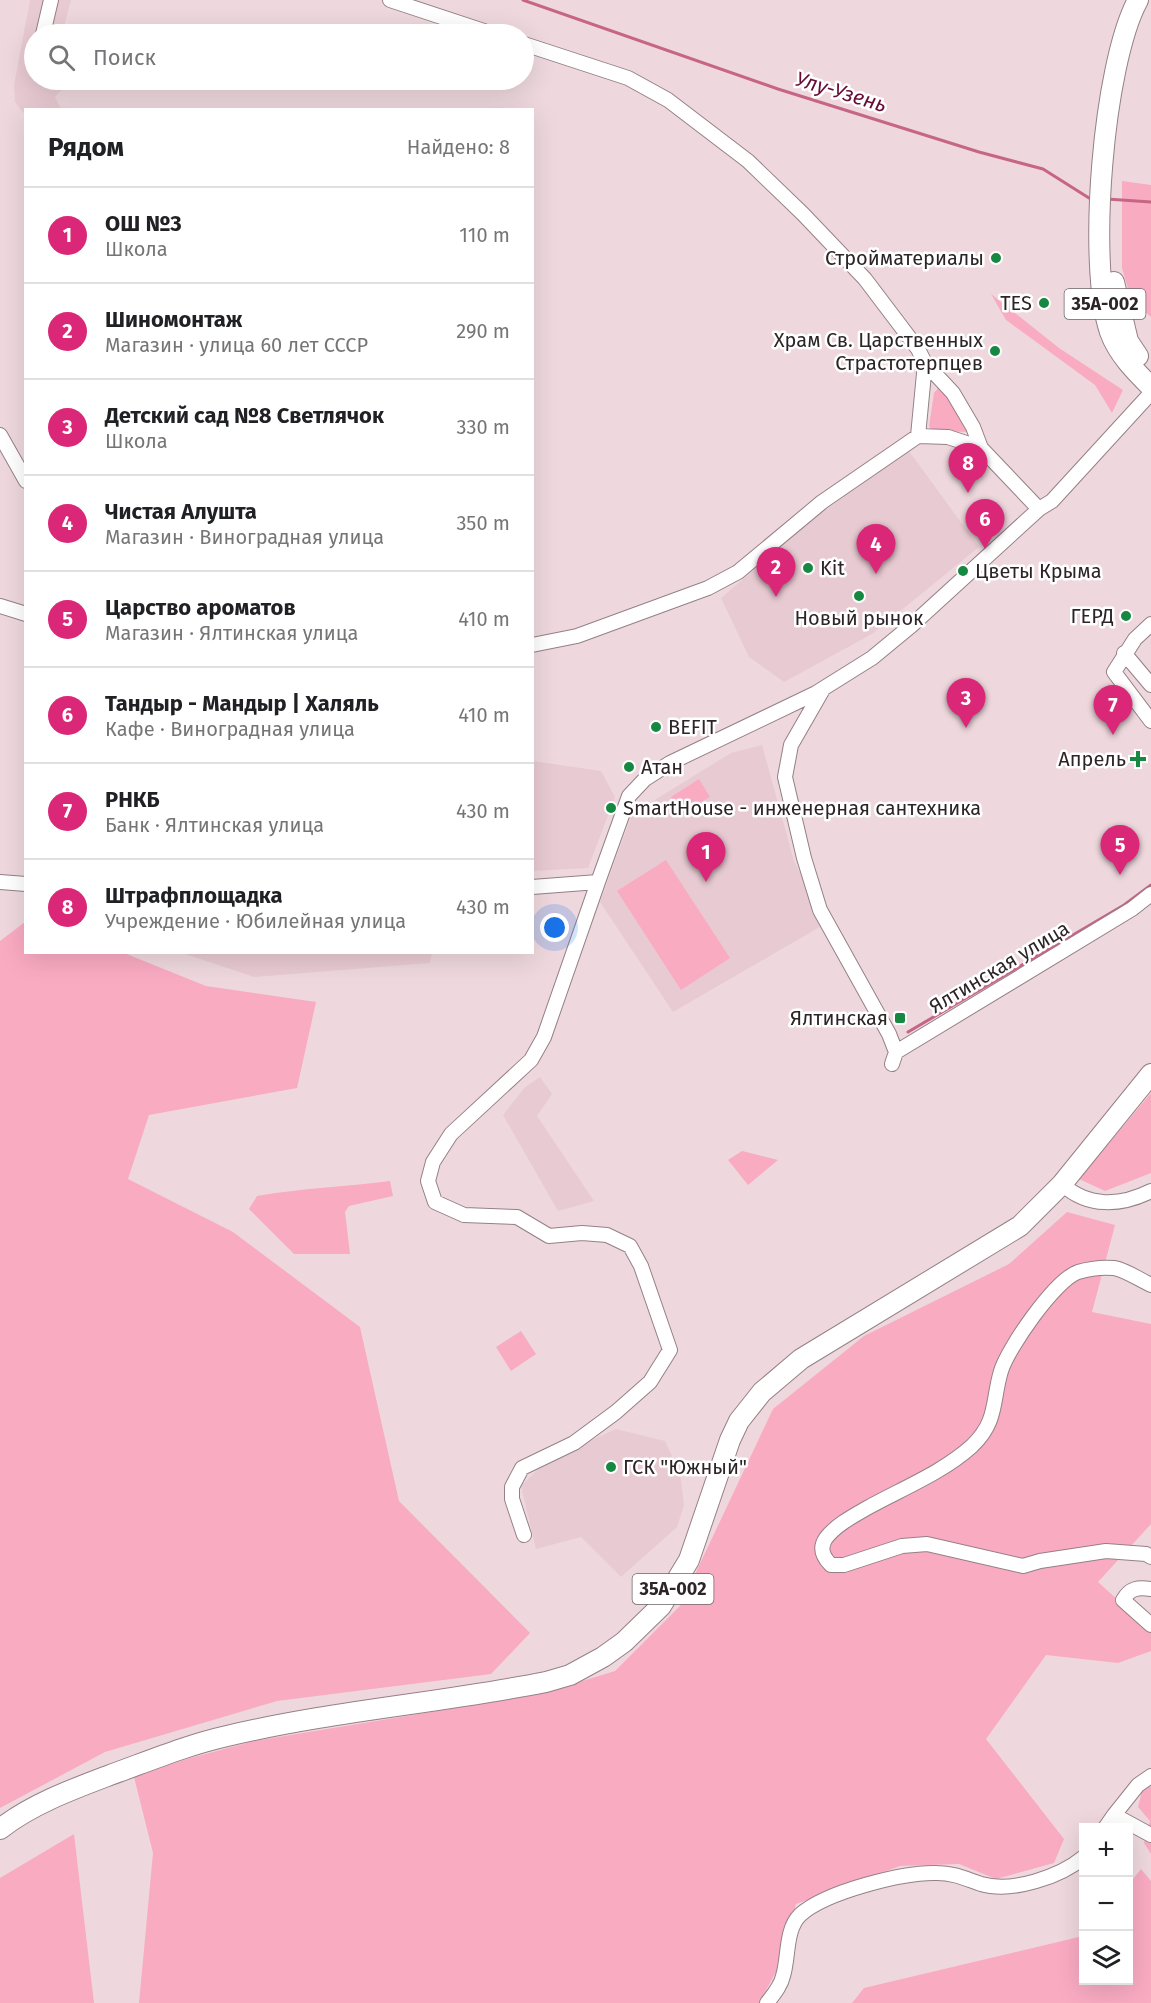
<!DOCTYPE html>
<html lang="ru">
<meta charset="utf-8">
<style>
:root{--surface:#fff;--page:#f2f2f2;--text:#202124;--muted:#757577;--line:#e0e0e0;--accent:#db2777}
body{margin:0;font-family:"Fira Sans",sans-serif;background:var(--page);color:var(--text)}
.controls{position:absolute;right:18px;bottom:18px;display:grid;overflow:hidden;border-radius:0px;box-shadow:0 6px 24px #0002}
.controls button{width:54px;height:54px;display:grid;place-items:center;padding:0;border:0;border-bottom:2px solid var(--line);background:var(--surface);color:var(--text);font:30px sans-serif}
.you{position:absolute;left:555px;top:928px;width:21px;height:21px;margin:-15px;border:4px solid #fff;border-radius:50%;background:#1a73e8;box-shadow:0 0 0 9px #1a73e833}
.badge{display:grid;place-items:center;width:39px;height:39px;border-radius:50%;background:var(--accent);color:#fff;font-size:20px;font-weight:700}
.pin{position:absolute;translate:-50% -50px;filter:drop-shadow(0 2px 3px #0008)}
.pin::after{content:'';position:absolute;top:32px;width:21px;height:18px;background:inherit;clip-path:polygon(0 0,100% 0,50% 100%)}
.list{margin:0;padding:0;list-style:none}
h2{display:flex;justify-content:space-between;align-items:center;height:78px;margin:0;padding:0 24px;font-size:26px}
h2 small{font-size:20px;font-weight:400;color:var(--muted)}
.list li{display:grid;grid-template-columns:39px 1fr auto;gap:18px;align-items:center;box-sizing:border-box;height:96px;padding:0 24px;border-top:2px solid var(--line)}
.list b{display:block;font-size:22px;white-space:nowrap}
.list p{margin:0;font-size:20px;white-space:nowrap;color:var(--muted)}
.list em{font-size:20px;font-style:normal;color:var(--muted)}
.icon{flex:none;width:33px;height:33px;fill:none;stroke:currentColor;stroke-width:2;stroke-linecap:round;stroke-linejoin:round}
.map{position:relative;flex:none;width:1151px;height:2003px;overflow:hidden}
.search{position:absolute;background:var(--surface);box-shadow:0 6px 24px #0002;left:24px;top:24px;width:510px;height:66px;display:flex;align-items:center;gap:15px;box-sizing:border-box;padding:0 21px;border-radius:33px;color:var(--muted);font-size:22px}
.panel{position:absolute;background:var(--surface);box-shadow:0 6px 24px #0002;left:24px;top:108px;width:510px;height:846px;border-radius:0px}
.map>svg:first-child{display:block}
.built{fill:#e8cad2}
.green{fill:#f9abc2}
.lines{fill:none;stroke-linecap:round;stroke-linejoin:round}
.stream{stroke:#c66586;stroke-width:3}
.minor-casing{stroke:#948085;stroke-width:16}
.highway-casing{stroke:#948085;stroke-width:22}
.minor{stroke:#fff;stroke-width:14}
.highway{stroke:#fff;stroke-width:20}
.poi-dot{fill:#178841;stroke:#fff;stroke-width:2}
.labels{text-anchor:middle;stroke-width:5;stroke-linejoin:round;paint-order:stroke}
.shield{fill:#fff;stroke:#6b6667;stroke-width:1.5}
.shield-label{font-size:18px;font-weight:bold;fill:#2c2426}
.poi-label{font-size:20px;fill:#2c2426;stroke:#fff;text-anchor:end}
.street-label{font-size:20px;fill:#2c2426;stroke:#fff}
.water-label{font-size:21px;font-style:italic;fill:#660b35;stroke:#fff}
</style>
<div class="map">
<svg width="1151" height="2003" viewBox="0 0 1151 2003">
<rect width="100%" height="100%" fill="#eed8de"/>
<path class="built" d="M30 0H71L62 34H34V80H68L69 82 55 97 61 109 26 110 25 115 15 102 14 85Z
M909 451 979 547 872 634 784 682 749 657 721 598 818 515Z
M762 745 794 861 825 924 673 1012 600 902 632 814 731 753Z
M533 761 601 771 615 797 588 868 533 871Z
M182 953H432L430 963 254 977Z
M540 1077 552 1094 537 1116 594 1201 558 1211 503 1115 525 1087Z
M616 1429 665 1441 680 1473 684 1505 677 1527 621 1577 581 1537 536 1549 521 1486 546 1461Z"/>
<path class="green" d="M1122 181 1151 185V317L1131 299 1122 268Z
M991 294 1059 348 1123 390 1112 413 1095 385 1006 320Z
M939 387 945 389 969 432 932 431 929 426 934 393Z
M699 779 710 797 681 814 671 797Z
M666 860 730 958 681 990 617 891Z
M25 922 26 952 124 953 206 986 316 1002 297 1088 149 1115 128 1179 233 1232 360 1327 399 1501 530 1633 491 1674 277 1701 105 1752 0 1808V941Z
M1151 1093V1173L1105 1191 1079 1179Z
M742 1151 778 1160 748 1185 728 1160Z
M390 1181 393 1196 349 1206 345 1212 350 1254H294L249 1209 257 1196C302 1188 345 1187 390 1181Z
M1067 1212 1115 1225 1092 1312 1151 1324V1524L1098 1582 1151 1630V1651L1118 1663 1046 1655 986 1739 1064 1839 1054 1863 996 1879 959 1864 900 1866 796 1904 782 1961 759 2003H139L153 1853 134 1777 183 1760 254 1741 540 1694 615 1671 680 1606 773 1409 864 1336 1009 1264Z
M521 1331 536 1354 511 1371 496 1347Z
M1143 1787H1151V1854L1144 1843 1150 1821 1138 1807Z
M74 1834 94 2003H0V1878Z
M1141 1869 1151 1881V2003H852L864 1988 1083 1936 1084 1980H1128L1129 1884Z"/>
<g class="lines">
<path class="stream" d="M523 0 778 89 979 152 1043 169 1089 198H1095
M1107 199 1151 202
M908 1032 1124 905 1151 885"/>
<defs>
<path id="minor" d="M390 0 493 34
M43 34 51 0
M524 44 628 78 668 100 748 161 803 214 865 279 918 349 925 363 953 393 973 427 981 448 1039 509
M0 435 26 481
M918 436 948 437 981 448
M0 606 26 614
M1151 624 1135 639 1114 672 1151 721
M532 645 577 636 708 588 738 572 822 502 918 436 925 363
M1124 653 1151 685
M822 691 791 745 785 777 804 858 820 910 889 1034 896 1052
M0 882 26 884
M532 887 598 882 629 796 645 779 670 763 816 693 872 658 912 625 1039 509 1052 501 1151 393
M892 1064 896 1052 1132 909 1151 894
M1062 1184C1088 1208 1121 1206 1151 1191
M1151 1285C1140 1280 1126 1270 1114 1268 1103 1267 1088 1269 1078 1272 1055 1280 1008 1348 1001 1371 992 1401 998 1421 972 1446 942 1473 901 1489 867 1508 853 1516 836 1525 826 1538 819 1548 823 1557 831 1565H844L902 1546 927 1544 1023 1566 1040 1561 1106 1551 1146 1554 1151 1557
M524 1535 512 1499V1487L522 1468 574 1443 616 1412 650 1382 670 1350 641 1266 630 1246 607 1235 582 1233 549 1236 517 1217 464 1215 435 1202 428 1181 433 1162 451 1134 531 1060 544 1037 598 882
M1151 1589C1138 1587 1130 1588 1123 1600L1151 1625
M1114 1815 1138 1785 1151 1776
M1105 1828 1114 1815 1151 1835
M767 2003C773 1995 781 1986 783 1976 789 1957 785 1930 800 1915 825 1892 903 1872 937 1873 954 1873 966 1879 981 1884 1012 1893 1060 1877 1084 1857"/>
<path id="highway" d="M1138 0C1103 64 1087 264 1110 332 1118 354 1135 371 1151 387
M1114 282 1128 341 1138 356
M0 1829C32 1804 73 1789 110 1775 149 1761 187 1745 227 1736 332 1711 440 1703 546 1682L570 1675 603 1657 624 1642 661 1606 689 1560 730 1440 739 1421 762 1392 801 1359 1020 1226 1062 1184 1151 1074"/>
</defs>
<use href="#minor" class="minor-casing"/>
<use href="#highway" class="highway-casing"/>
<use href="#minor" class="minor"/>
<use href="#highway" class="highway"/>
</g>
<g class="poi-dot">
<circle cx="996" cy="258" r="6"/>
<circle cx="1044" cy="303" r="6"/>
<circle cx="995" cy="351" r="6"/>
<circle cx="808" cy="568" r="6"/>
<circle cx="963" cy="571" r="6"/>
<circle cx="859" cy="596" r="6"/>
<circle cx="1126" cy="616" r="6"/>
<circle cx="656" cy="727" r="6"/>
<path d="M1135 750h6v6h6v6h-6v6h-6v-6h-6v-6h6z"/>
<circle cx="629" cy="767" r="6"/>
<circle cx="611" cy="808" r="6"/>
<rect x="894" y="1012" width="12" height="12" rx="3"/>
<circle cx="611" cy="1467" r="6"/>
</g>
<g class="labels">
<g class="shield">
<rect x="1064.5" y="289" width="81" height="30" rx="4.5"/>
<rect x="632.5" y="1574" width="81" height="30" rx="4.5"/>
</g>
<g class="shield-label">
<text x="1105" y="310">35А-002</text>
<text x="673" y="1595">35А-002</text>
</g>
<g class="poi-label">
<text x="984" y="265">Стройматериалы</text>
<text x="1032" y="310">TES</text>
<text x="983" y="347">Храм Св. Царственных<tspan x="983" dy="23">Страстотерпцев</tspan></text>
<text x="820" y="575" text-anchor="start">Kit</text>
<text x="975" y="578" text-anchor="start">Цветы Крыма</text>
<text x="1114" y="623">ГЕРД</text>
<text x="859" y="625" text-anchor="middle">Новый рынок</text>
<text x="668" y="734" text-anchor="start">BEFIT</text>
<text x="1126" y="766">Апрель</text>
<text x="641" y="774" text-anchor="start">Атан</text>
<text x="623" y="815" text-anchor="start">SmartHouse - инженерная сантехника</text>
<text x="888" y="1025">Ялтинская</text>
<text x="623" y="1474" text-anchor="start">ГСК "Южный"</text>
</g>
<g class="street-label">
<text transform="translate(999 967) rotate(-31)" y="7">Ялтинская улица</text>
</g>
<g class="water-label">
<text transform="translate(841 92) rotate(17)" y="7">Улу-Узень</text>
</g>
</g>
</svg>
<div class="controls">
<button>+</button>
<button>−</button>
<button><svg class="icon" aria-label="layers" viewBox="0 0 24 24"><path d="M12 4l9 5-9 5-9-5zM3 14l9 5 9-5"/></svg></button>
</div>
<div class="you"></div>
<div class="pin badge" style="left:706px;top:882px">1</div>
<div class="pin badge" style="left:776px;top:597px">2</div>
<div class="pin badge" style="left:966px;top:728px">3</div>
<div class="pin badge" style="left:876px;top:574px">4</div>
<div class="pin badge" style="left:1120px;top:875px">5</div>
<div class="pin badge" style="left:985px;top:549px">6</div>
<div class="pin badge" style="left:1113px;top:735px">7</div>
<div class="pin badge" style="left:968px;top:493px">8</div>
<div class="search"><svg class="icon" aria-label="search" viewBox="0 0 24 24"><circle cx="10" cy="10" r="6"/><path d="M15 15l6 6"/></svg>Поиск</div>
<section class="panel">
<h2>Рядом<small>Найдено: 8</small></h2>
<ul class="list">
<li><span class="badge">1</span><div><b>ОШ №3</b><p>Школа</p></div><em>110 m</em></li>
<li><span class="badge">2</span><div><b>Шиномонтаж</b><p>Магазин · улица 60 лет СССР</p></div><em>290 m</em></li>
<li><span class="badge">3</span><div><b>Детский сад №8 Светлячок</b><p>Школа</p></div><em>330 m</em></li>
<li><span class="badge">4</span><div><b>Чистая Алушта</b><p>Магазин · Виноградная улица</p></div><em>350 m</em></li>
<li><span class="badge">5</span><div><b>Царство ароматов</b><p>Магазин · Ялтинская улица</p></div><em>410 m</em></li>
<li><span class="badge">6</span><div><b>Тандыр - Мандыр | Халяль</b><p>Кафе · Виноградная улица</p></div><em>410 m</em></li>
<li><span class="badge">7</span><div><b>РНКБ</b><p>Банк · Ялтинская улица</p></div><em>430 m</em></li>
<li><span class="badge">8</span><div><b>Штрафплощадка</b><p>Учреждение · Юбилейная улица</p></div><em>430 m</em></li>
</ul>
</section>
</div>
